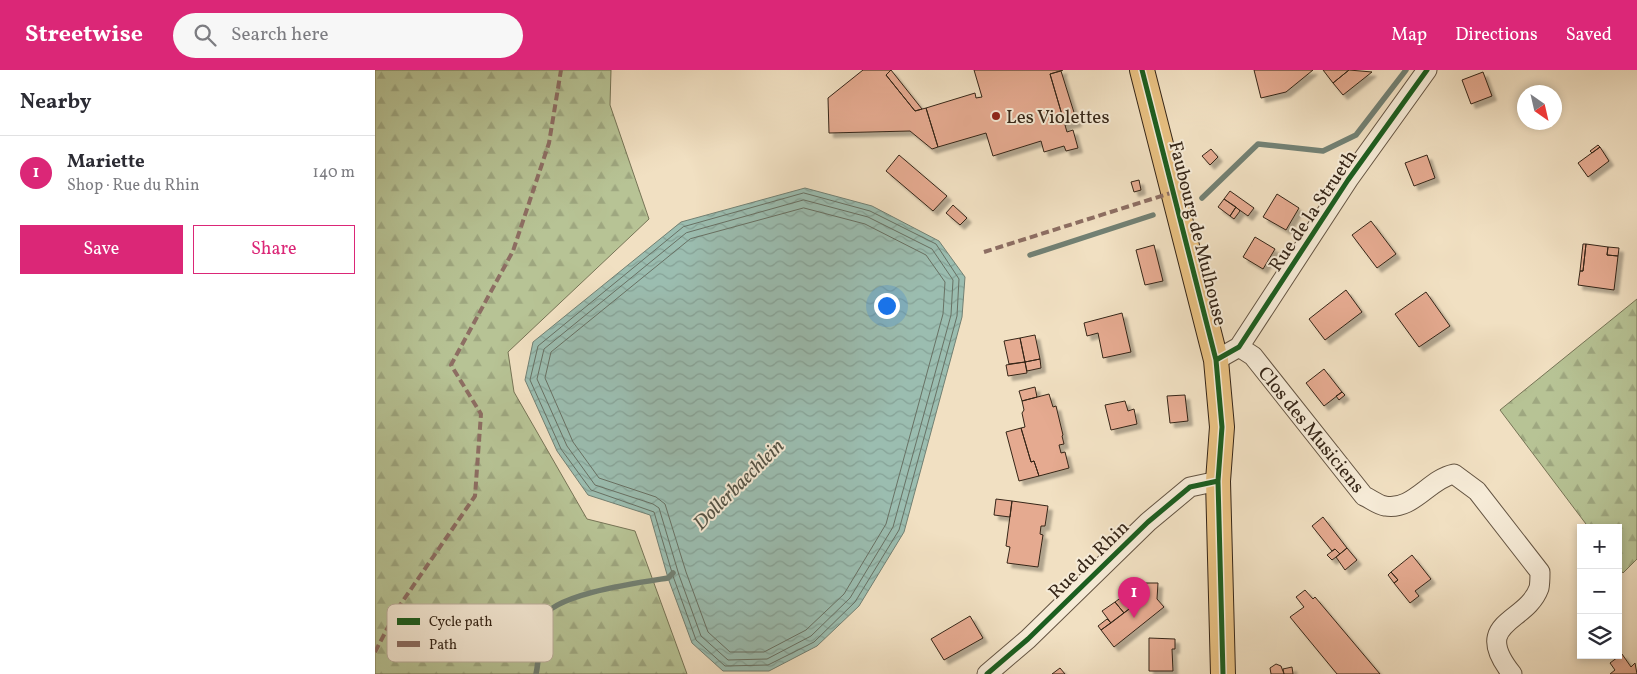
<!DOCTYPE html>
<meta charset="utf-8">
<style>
:root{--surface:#fff;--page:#f7f7f7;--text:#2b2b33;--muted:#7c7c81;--line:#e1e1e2;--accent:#db2777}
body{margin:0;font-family:Vollkorn,serif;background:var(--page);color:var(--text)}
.controls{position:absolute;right:15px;bottom:15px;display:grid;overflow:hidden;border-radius:0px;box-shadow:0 2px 8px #0003}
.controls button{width:45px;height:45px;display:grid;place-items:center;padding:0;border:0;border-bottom:1px solid var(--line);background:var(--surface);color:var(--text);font:25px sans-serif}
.compass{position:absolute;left:1142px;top:15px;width:45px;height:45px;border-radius:50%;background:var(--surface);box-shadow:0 2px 8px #0003;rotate:146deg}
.you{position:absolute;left:511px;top:235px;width:18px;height:18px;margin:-12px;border:4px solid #fff;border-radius:50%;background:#1a73e8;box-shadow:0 0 0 8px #1a73e833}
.badge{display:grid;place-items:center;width:32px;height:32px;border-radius:50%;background:var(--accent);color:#fff;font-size:16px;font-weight:700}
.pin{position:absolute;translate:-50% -41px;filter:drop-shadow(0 1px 2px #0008)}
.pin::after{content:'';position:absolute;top:26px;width:18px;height:15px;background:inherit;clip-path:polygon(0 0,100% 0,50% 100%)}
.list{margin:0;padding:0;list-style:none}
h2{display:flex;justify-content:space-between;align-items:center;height:65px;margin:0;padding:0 20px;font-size:21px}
h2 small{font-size:16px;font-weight:400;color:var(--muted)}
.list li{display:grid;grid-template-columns:32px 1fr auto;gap:15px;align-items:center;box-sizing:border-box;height:75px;padding:0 20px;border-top:1px solid var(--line)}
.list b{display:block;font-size:19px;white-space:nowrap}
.list p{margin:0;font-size:16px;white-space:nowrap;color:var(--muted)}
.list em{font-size:16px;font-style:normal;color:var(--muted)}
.actions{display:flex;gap:10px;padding:15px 20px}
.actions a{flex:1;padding:11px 0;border:1px solid var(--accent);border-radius:0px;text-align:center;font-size:18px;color:var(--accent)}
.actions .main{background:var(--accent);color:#fff}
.icon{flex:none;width:28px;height:28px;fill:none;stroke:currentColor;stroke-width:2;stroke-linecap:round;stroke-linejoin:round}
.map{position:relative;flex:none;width:1262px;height:604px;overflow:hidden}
header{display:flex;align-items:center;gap:30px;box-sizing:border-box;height:70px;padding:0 25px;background:var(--accent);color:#fff}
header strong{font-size:24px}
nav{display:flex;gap:28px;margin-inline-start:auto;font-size:18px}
.search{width:350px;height:45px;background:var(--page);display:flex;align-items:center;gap:12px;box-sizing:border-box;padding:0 18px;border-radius:28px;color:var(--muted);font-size:19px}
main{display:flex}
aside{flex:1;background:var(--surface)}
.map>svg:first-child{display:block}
.forest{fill:url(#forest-firs);stroke:#767456}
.water{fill:url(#water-waves);stroke:#728073}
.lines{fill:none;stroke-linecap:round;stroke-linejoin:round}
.shore{stroke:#687164;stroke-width:1}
.stream{stroke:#728073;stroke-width:5.5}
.building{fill:#e5aa90;stroke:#352517;filter:url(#shadow)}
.minor-casing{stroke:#645442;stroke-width:21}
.major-casing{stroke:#352517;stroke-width:26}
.minor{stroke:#f6ebd7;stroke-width:19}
.major{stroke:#e8c081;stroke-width:24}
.quiet{stroke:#8d6e63;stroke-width:4;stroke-dasharray:8 4;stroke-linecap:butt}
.cycleway-casing{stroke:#f6ebd7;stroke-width:8}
.cycleway{stroke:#1b5e20;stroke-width:5}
.poi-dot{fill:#8f2418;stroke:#f6ebd7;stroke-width:2}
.labels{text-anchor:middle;stroke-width:4;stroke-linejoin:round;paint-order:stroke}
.poi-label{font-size:19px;fill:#352517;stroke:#f6ebd7;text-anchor:start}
.street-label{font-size:19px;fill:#352517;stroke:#f6ebd7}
.water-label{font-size:20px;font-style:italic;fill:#545345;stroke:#f6ebd7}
.key{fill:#f6ebd7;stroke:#bcb09d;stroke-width:1}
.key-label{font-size:14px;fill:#352517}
</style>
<header>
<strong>Streetwise</strong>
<div class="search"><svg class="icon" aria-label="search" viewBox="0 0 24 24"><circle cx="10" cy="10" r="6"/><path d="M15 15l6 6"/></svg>Search here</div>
<nav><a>Map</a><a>Directions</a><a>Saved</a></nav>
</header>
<main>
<aside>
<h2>Nearby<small></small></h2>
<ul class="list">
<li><span class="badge">1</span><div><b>Mariette</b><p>Shop · Rue du Rhin</p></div><em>140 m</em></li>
</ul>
<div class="actions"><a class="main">Save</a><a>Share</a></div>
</aside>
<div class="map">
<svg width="1262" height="604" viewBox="0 0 1262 604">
<defs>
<pattern id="forest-firs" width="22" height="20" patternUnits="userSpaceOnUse" patternTransform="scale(1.25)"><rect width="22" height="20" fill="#b7c395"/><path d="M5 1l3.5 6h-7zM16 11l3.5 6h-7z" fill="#9ea780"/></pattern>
<pattern id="water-waves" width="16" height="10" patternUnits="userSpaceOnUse" patternTransform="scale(1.25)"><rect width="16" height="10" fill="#9bbdb0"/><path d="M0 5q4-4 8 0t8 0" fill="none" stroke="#86a297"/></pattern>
<filter id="shadow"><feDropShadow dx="4.5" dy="4.5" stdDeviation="1" flood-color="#0004"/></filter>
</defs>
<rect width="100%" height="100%" fill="#f1e0c2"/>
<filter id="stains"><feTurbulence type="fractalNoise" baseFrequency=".004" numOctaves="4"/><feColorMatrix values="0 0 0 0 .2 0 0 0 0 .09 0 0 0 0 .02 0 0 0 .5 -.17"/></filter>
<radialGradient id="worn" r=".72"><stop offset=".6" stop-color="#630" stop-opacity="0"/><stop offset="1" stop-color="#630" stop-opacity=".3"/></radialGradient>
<path class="forest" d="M0 0H236L235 35 274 149 133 282 139 322 212 449 260 461 312 604H0Z
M1262 229V489L1248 503 1243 497V458H1214L1125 340Z"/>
<path class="water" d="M430 118 497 136 564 171 590 207 587 247 529 462 484 536 442 576 394 601H348L317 573 293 508 275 445 213 425 182 381 150 310 158 272 306 152Z"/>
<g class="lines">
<path class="shore" d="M429 123 495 141 561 174 584 209 582 246 524 460 480 532 439 572 393 595 350 596 321 570 298 506 279 442 216 420 186 379 155 310 163 276 308 157Z
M429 130 493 147 557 179 578 210 576 245 518 457 475 528 436 566 392 589 353 590 326 566 304 505 284 438 278 434 220 415 192 376 162 309 169 279 311 163Z
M429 138 490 154 551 185 570 212 568 244 511 454 469 524 431 560 389 582H355L333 562 311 502 290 434 281 427 224 408 198 372 170 308 176 282 315 169Z"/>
<path class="stream" d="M827 128 883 74 948 81 981 65 1031 0
M655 185 778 145
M161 604C165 587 163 565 167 550 175 524 268 512 293 508L298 503"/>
</g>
<path class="building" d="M488 0H516L511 5 540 41 551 38 563 77 557 79 535 61 454 63 453 28Z
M516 0 547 39 540 41 511 5Z
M599 0H688L675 4 692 62 698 60 703 78 691 81 689 76 669 82 666 71 618 86 611 63 563 77 551 38 600 23 601 28 607 27Z
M879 0H938L911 22 886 28Z
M948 0H974L958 13Z
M974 0 997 2 968 25 958 13Z
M686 1 702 52 690 55 675 4Z
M1108 2 1117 26 1096 34 1087 10Z
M1223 75 1225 77 1217 83 1215 81Z
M1225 77 1234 91 1213 107 1203 93Z
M836 79 843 87 835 95 827 86Z
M524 85 572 126 558 141 511 101Z
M1052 85 1060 108 1039 116 1030 93Z
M764 110 766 120 759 122 756 112Z
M855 121 879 138 873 146 849 129Z
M902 124 924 138 911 160 888 147Z
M849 129 861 137 855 146 843 137Z
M578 135 592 148 585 155 571 143Z
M861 137 865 141 859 149 855 146Z
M996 151 1021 184 1002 198 977 165Z
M880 167 900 179 888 199 868 187Z
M1208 174H1211L1208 201H1205Z
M1211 174 1233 177 1232 185 1243 186 1239 220 1203 215 1205 201H1208Z
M779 175 788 211 770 215 761 180Z
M1233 177 1244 178 1243 186 1232 185Z
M971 220 987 242 950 270 934 249Z
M1051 222 1075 256 1044 277 1020 244Z
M747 243 756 282 728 288 723 263 712 266 709 253Z
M660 265 665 289 650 292 645 268Z
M645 268 650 292 634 294 629 271Z
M665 289 666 298 652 301 650 292Z
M650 292 652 303 633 306 631 295Z
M949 299 967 322 949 336 931 313Z
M660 317 662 327 647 331 644 321Z
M967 322 970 325 964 330 961 326Z
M674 324 678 337 681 336 688 365 687 366 689 374 684 375 686 383 690 382 694 398 664 406 659 391 656 392 646 358 650 357 647 343 649 340 647 331Z
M810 325 813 351 795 353 792 326Z
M750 331 753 341 759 339 762 354 736 360 730 335Z
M646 358 656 392 659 391 664 406 644 411 631 362Z
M621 429 637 431 635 447 619 445Z
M637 431 673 436 670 456H666L665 464 668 465 663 497 632 493 635 477 631 476Z
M948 447 972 478 965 484 960 479 957 481 937 456Z
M972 478 982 490 970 500 961 487Z
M960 479 965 484 957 490 952 485Z
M1037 485 1056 509 1040 521 1044 526 1035 533 1019 513 1023 510 1016 502Z
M1016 502 1023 510 1019 513 1013 505Z
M766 513H783L782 529 789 537 739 577 726 560 766 530Z
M766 513V530L749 543 740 532Z
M930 520 938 529 940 527 1005 604H962L915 547 929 537 921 527Z
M740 532 749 543 736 553 727 541Z
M595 546 608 568 569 590 556 569Z
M732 549 736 553 726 560 723 556Z
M774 568 800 569V579H797L798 601H774Z
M1247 584 1256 597 1260 593 1262 604H1235L1240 600 1235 593Z
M901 594 906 596 909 604H896L895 598Z
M917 597 918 604H909L908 599Z
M685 598 690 604H677Z"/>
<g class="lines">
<defs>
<path id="minor" d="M864 277 878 286 989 426C996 429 1003 435 1010 436 1038 441 1054 409 1079 404L1102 421 1165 502C1165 507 1165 513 1164 518 1151 554 1095 551 1137 604
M841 290 864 277 973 110 1052 0
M612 604 653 569 773 452 815 417 843 411"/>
<path id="major" d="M767 0 841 290 847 357 843 411 848 604"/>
</defs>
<use href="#minor" class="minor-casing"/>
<use href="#major" class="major-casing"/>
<use href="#minor" class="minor"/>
<use href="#major" class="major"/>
<path class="quiet" d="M609 182 799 122
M0 582 23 538 100 426 106 344 76 295 138 181 174 73 186 0"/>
<defs>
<path id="cycleway" d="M767 0 841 290 847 357 843 411 848 604
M841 290 864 277 973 110 1052 0
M612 604 653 569 773 452 815 417 843 411"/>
</defs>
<use href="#cycleway" class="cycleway-casing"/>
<use href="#cycleway" class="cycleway"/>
</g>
<circle class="poi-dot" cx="621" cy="46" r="5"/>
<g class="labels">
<g class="poi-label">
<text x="631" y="53">Les Violettes</text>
</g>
<g class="street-label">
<text transform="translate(937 140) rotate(-56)" y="7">Rue de la Strueth</text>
<text transform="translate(824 163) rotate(76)" y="7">Faubourg de Mulhouse</text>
<text transform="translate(937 359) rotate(51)" y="7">Clos des Musiciens</text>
<text transform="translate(713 489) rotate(-44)" y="7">Rue du Rhin</text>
</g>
<g class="water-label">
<text transform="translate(363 414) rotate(-45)" y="7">Dollerbaechlein</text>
</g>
</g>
<rect x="12" y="534" width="166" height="58" rx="8" class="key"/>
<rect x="22" y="548" width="23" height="7" fill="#1b5e20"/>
<rect x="22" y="571" width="23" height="6" fill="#8d6e63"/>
<g class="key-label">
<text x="54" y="556">Cycle path</text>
<text x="54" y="579">Path</text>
</g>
<rect width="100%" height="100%" filter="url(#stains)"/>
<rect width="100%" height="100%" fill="url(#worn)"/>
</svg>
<div class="controls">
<button>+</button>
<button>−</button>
<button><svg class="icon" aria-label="layers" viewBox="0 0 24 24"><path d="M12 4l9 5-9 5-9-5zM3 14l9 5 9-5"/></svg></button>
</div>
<svg class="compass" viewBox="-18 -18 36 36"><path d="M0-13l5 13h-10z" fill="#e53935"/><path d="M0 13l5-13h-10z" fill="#7c7c81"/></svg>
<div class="you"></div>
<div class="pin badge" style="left:759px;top:548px">1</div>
</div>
</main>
